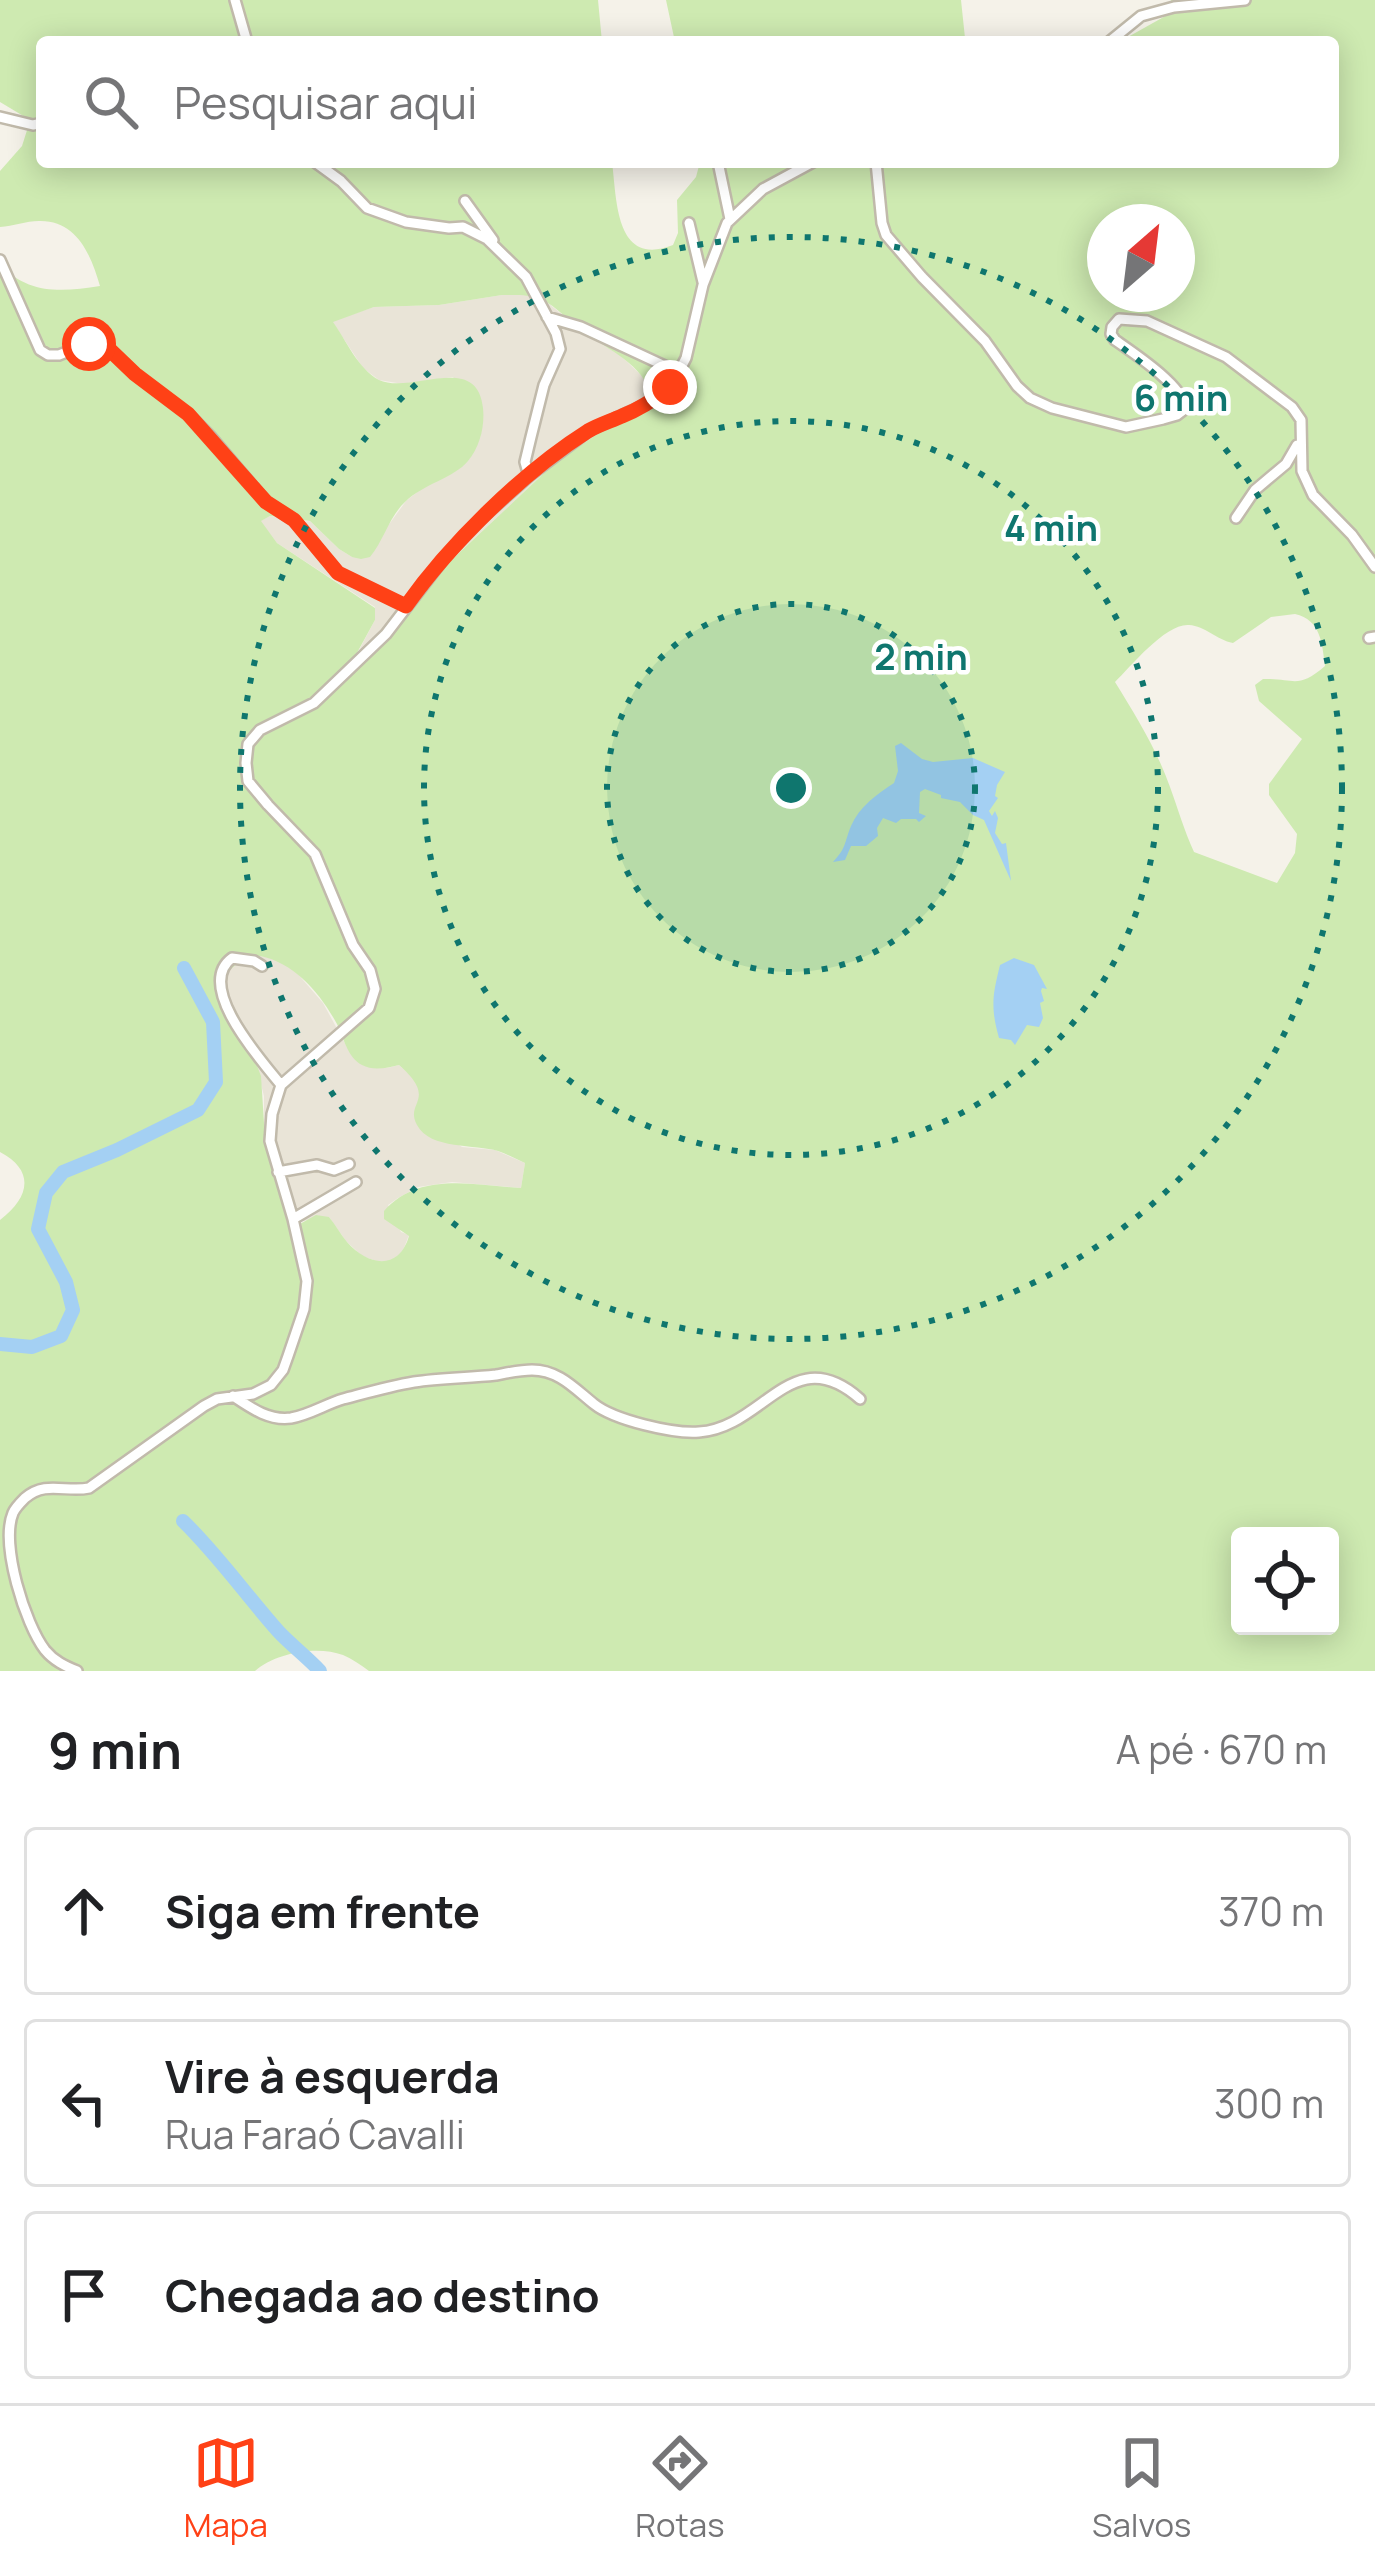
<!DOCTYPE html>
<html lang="pt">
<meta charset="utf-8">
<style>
:root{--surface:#fff;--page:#f2f2f2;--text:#202124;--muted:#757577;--line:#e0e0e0;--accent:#ff4116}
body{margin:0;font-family:Manrope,sans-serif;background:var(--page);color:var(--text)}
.controls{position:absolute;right:36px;bottom:36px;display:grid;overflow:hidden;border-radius:12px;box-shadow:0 6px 30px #0003}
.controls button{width:108px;height:108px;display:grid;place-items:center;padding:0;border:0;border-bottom:3px solid var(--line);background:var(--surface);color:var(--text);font:60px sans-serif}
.compass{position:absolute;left:1087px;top:204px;width:108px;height:108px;border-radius:50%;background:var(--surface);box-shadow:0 6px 30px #0003;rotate:28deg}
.stop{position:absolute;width:36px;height:36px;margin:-27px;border:9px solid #ff4116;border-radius:50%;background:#fff}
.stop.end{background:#ff4116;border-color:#fff;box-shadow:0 3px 12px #0008}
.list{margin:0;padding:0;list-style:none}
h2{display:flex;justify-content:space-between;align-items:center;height:156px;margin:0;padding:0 48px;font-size:51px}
h2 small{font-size:39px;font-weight:400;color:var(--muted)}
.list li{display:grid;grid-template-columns:78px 1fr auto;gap:36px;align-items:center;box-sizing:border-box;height:168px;margin:0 24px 24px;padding:0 24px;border:3px solid var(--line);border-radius:12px}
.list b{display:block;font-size:45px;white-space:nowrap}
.list p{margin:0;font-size:39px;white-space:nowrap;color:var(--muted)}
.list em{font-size:39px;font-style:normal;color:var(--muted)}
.icon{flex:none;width:66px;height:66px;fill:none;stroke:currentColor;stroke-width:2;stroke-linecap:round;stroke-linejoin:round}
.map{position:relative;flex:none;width:1375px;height:1671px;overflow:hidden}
.search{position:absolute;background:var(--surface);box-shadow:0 6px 30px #0003;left:36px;right:36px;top:36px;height:132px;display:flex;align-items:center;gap:30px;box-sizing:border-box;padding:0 42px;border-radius:12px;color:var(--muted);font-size:45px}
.sheet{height:732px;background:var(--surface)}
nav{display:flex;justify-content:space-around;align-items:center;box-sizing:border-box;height:168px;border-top:3px solid var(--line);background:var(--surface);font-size:33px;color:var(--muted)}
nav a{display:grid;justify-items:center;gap:6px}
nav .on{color:var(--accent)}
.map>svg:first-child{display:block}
.residential{fill:#e9e4d7}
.green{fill:#ceeab1;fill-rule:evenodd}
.water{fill:#a4d0f3}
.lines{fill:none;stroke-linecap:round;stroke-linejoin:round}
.river{stroke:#a4d0f3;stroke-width:14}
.minor-casing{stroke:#c1baab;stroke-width:14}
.minor{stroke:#fff;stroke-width:9}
.route{stroke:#ff4116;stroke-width:15}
.ring{fill:none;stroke:#0f766e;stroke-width:6;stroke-dasharray:6 12}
.centre{fill:#0f766e;stroke:#fff;stroke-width:6}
.ring-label{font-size:36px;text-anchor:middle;font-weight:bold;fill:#0f766e;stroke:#fff;stroke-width:9;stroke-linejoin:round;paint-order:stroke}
</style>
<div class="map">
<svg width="1375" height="1671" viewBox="0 0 1375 1671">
<rect width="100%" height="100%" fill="#f5f2e9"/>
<path class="residential" d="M502 295H528L548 303 586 334 618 353 647 381 658 407 596 435 556 462 458 554 350 667 375 620V607L277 543 260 521 270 516 300 522 310 521 339 549 352 557 390 523 406 501 426 485 454 472 470 458 480 438 483 410 453 377 403 384 379 380 363 368 332 321 374 307 439 305Z
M260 956 277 959 297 973 323 1003 347 1047 387 1068 399 1065 410 1075 419 1086 420 1095 414 1115 462 1147 495 1150 525 1163 521 1188 452 1182 418 1187 398 1198 388 1205 401 1232 409 1235 402 1253 390 1261 379 1262 362 1256 346 1241 329 1217 302 1221 289 1231 264 1123V1096L253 1054 239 1020 217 982 241 960Z"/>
<path class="green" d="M0 0H598L602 42H42V162H612C617 200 615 268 673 245L678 233 677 200 696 177 700 162H1333V42H1119L1169 14 1171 0H1375V1671H369C361 1665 352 1659 343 1655 317 1645 275 1653 255 1671H0V1220C29 1198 36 1171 0 1152V264C28 295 62 292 100 286 91 255 77 220 39 221 26 221 13 226 0 227V171L22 146 29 124 25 117 0 102ZM1105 222H1177V294H1105ZM502 295C515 295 528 294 540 299 557 306 570 323 586 333 619 357 643 364 657 406L596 435 556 462 458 554 352 662 375 620V608L277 543 261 521 270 516 310 521 339 549 352 557 361 559 370 557C384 540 389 517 405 502 423 484 454 478 468 461 480 447 485 426 483 408 477 351 411 395 379 380 358 369 346 340 333 322L374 307 439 305ZM1295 614C1321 620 1322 643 1325 666 1297 690 1295 678 1263 679L1255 685 1259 701 1302 739 1269 784V795L1297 834 1295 853 1277 883 1194 852C1184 830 1178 809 1170 787 1157 750 1136 716 1115 682 1131 666 1166 623 1189 625 1205 626 1217 640 1233 643L1271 617ZM260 956C295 963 320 993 337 1024 344 1038 347 1057 362 1065 373 1071 387 1068 399 1065 439 1100 404 1102 417 1125 430 1150 476 1144 498 1151 507 1154 516 1159 525 1163L521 1188C474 1185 419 1171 384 1211V1219L409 1236C399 1271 368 1266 347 1242 340 1234 336 1225 329 1217L316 1215 289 1230 264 1123 261 1076 239 1020 217 982 241 960ZM1240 1536H1330V1626H1240Z
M666 0H961L965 38 1012 42H675Z"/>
<path class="water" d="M901 743 922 759 933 762 973 758 1005 772 997 785 995 796 998 798 989 811 992 816 995 811 998 818 995 833 1002 844 1006 843 1011 881 984 820 973 815 960 802 941 798V795L925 789 920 792 919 813 926 816 919 822 916 819H901L896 823 883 818 877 828 878 836 866 846H851L845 860 833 862C847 847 844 843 851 826 859 807 877 794 894 783L898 771 895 746Z
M1014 958 1034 965 1047 989 1042 988 1041 991 1044 1001 1040 1003 1043 1018 1039 1027 1027 1025 1015 1045 1011 1040 999 1038C990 1006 993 994 1000 965Z"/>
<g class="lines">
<path class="river" d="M0 1344 32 1347 61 1336 73 1310 66 1282 38 1229 46 1193 63 1172 117 1150 198 1110 216 1082 213 1022 184 968
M183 1521C218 1555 246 1595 278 1631 291 1645 307 1657 320 1671"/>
<defs>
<path id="minor" d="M235 0 247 42
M1109 42 1141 16 1174 7 1245 0
M0 117 33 125 42 123
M315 162 341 181 367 208 406 222 449 228 463 227 487 239 526 277 556 333 560 349 544 385 531 437 525 462 529 476
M718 162 730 219
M876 162 882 223 886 235 922 277 985 341 1017 386 1030 398 1052 408 1126 427 1163 419 1177 415 1186 408C1182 385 1135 354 1115 340L1111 334 1112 327 1119 319 1147 321 1226 357 1292 407 1301 420 1302 471 1313 495 1352 535 1375 567
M465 201 493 240
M689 223 703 282
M0 260 40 350 48 355H59L89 343 98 344 110 350 135 374 188 414 211 437 266 502 294 520 338 573 406 606
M547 317 581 327 680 373
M1236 518 1255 490 1286 464 1297 445
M1369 638 1375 637
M262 966 254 961 232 958C194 986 261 1060 281 1085
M278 1172 317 1165 334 1170 349 1164
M293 1219 356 1182
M233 1396C251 1408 269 1421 291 1418 309 1415 326 1404 343 1399 366 1393 390 1386 414 1382 441 1378 468 1378 496 1375 507 1373 520 1370 532 1370 559 1370 575 1389 594 1404 614 1420 673 1434 699 1432 764 1428 792 1339 860 1399
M77 1671C65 1666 54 1661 45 1650 25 1624 0 1544 13 1513 15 1508 22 1501 25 1498 46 1480 66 1493 89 1488L204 1406 217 1399 253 1394 271 1385 283 1370 288 1356 304 1309 307 1281 293 1219 270 1141 272 1114 281 1085 369 1008 375 989 370 970 353 945 315 854 268 805 248 781 246 763 248 744 260 730 314 703 386 634 445 557 484 516 529 476 590 430 651 402 671 387 686 358 703 285 727 223 763 189 813 162"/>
</defs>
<use href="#minor" class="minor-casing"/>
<use href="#minor" class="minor"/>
</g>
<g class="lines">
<path class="route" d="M89 344H98L110 350 135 374 188 414 266 502 294 520 338 573 406 606C450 544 523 472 588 431 598 425 611 421 622 416 640 409 655 399 670 387"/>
</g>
<circle cx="791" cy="788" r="184" fill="#0f766e" fill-opacity=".12"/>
<g class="ring">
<circle cx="791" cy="788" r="184"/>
<circle cx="791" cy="788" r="367"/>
<circle cx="791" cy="788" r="551"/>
</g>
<circle cx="791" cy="788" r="18" class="centre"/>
<g class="ring-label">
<text x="1181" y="411">6 min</text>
<text x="1051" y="541">4 min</text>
<text x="921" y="670">2 min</text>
</g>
</svg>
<div class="controls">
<button><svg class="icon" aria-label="locate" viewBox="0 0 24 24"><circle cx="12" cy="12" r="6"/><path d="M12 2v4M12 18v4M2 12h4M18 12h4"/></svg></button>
</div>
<svg class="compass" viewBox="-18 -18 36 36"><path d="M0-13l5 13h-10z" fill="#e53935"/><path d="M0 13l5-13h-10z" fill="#757577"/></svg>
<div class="stop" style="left:89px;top:344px"></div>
<div class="stop end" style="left:670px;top:387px"></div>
<div class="search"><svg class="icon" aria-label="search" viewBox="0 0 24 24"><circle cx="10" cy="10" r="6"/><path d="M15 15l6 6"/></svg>Pesquisar aqui</div>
</div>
<section class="sheet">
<h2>9 min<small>A pé · 670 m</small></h2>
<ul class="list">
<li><svg class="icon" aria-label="ahead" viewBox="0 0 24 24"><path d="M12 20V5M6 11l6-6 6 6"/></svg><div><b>Siga em frente</b></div><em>370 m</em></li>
<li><svg class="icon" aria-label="left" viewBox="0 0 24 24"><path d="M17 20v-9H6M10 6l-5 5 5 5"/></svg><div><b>Vire à esquerda</b><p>Rua Faraó Cavalli</p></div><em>300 m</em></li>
<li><svg class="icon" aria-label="arrive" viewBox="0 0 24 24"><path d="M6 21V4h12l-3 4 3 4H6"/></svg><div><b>Chegada ao destino</b></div></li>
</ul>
</section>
<nav>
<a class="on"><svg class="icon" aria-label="map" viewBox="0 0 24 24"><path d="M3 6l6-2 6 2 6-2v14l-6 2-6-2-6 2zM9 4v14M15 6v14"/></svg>Mapa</a>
<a><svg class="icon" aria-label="directions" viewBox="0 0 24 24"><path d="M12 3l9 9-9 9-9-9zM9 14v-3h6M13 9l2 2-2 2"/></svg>Rotas</a>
<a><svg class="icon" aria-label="saved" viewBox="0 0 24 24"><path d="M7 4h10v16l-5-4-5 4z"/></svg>Salvos</a>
</nav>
